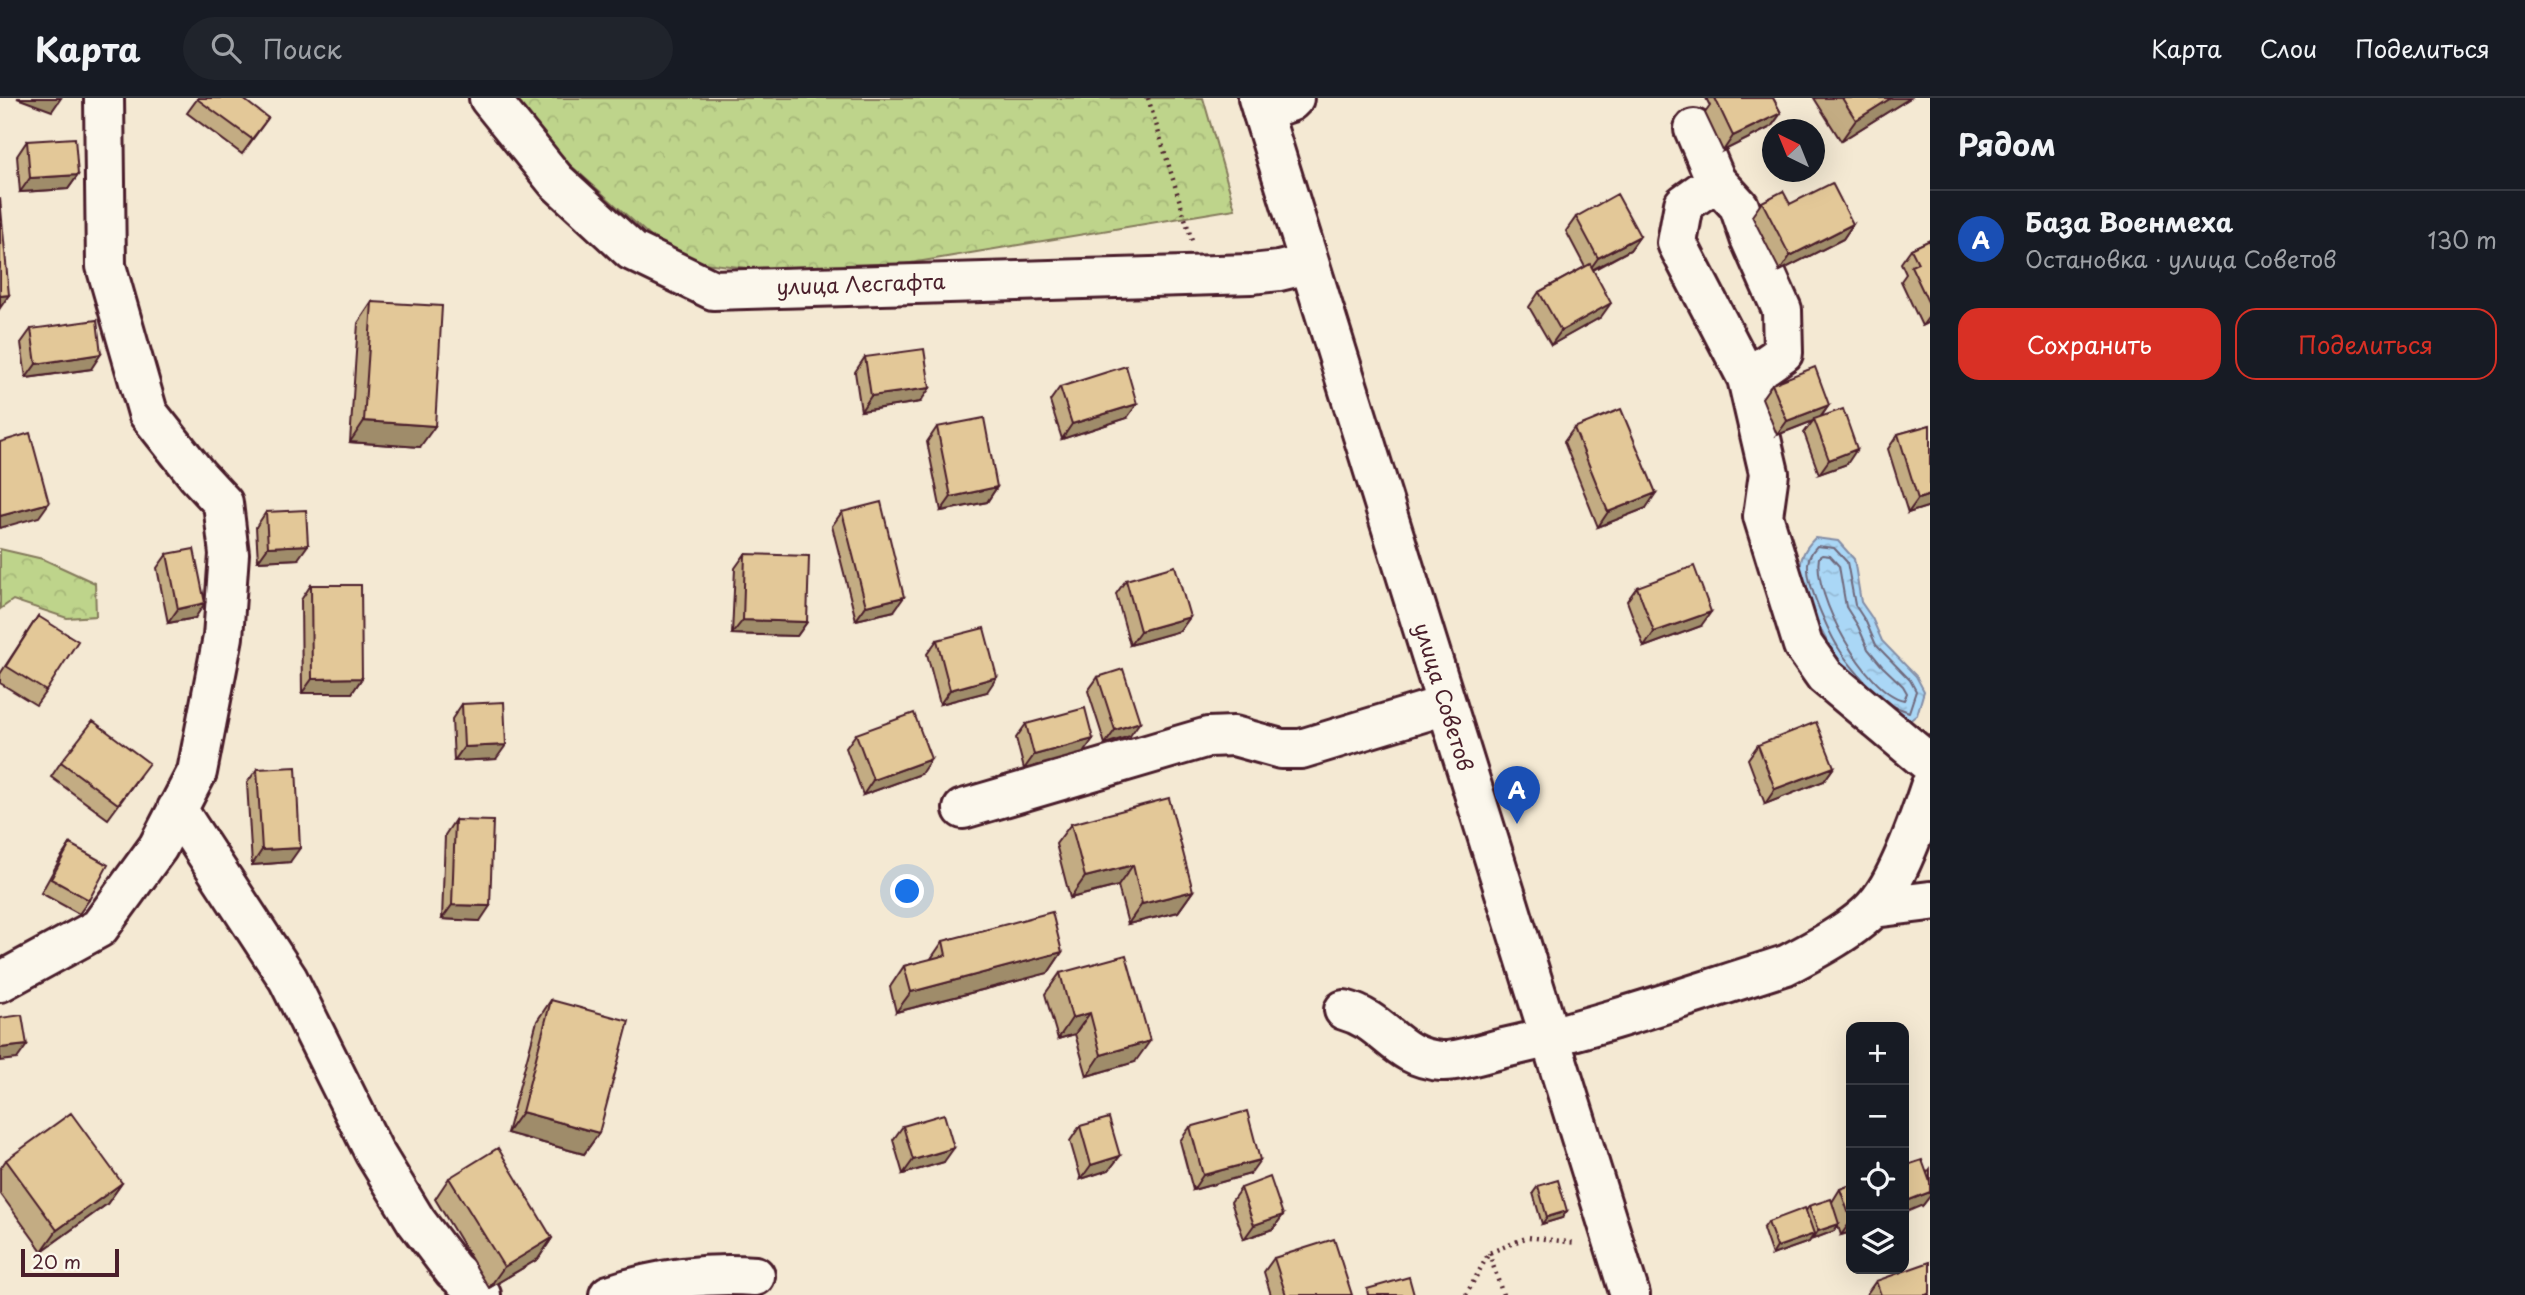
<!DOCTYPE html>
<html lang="ru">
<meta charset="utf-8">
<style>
:root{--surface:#171b24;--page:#20242c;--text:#f1f3f6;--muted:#9ea1a6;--line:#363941;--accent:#d93025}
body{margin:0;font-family:"Playpen Sans",sans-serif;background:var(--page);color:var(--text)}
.controls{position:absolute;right:21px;bottom:21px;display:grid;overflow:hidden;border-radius:14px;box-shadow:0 7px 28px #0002}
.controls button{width:63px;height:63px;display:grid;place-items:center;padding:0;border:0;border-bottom:2px solid var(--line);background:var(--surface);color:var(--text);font:35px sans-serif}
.compass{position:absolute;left:1762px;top:21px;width:63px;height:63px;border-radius:50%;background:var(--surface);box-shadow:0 7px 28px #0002;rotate:317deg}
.scale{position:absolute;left:21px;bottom:18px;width:98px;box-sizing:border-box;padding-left:7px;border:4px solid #4a1f2b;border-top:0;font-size:19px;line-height:24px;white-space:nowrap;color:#4a1f2b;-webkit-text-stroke:5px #fbf7ec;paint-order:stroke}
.you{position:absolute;left:908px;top:794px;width:24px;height:24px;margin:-18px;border:5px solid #fff;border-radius:50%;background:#1a73e8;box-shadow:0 0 0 10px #1a73e833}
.badge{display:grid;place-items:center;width:46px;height:46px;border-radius:50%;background:var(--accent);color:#fff;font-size:23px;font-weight:700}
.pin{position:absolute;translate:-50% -58px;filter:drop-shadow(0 2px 4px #0008)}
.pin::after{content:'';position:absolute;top:37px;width:24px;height:21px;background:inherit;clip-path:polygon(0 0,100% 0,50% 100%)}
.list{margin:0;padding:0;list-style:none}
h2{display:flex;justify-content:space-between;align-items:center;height:91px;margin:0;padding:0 28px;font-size:30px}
h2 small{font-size:23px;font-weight:400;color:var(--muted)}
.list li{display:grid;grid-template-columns:46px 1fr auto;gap:21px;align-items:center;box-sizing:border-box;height:98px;padding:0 28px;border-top:2px solid var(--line)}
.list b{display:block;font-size:26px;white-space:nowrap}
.list p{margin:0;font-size:23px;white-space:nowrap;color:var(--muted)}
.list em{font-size:23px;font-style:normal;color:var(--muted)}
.actions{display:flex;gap:14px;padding:21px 28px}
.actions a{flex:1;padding:16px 0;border:2px solid var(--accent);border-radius:21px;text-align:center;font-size:24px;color:var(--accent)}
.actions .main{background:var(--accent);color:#fff}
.icon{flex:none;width:38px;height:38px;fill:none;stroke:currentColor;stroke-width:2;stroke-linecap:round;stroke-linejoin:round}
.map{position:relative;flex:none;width:1930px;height:1197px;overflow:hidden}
header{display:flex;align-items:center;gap:42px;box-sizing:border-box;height:98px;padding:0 35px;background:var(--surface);border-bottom:2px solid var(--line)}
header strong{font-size:33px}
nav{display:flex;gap:38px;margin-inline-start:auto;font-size:24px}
.search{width:490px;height:63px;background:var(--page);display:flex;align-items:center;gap:18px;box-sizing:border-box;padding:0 24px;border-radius:38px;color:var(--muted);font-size:26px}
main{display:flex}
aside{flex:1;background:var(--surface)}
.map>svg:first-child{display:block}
.forest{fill:url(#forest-crowns);stroke:#847a5b;stroke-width:2}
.water{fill:url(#water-ripples);stroke:#848da5;stroke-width:2}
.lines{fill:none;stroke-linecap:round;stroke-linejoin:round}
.shore{stroke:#70697c;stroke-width:2}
.minor-casing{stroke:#4a1f2b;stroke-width:44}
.major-casing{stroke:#4a1f2b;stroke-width:44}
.path{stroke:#4a1f2b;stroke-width:4.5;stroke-dasharray:2 5;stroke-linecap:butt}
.minor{stroke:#fbf7ec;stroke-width:38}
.major{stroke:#fbf7ec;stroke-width:38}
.wall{fill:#c3ac83;stroke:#4a1f2b;stroke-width:2}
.shaded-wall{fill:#9f8c6a;stroke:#4a1f2b;stroke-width:2}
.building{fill:#e3c898;stroke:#4a1f2b;stroke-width:2}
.labels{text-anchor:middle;stroke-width:5;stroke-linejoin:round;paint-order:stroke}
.street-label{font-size:21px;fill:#4a1f2b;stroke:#fbf7ec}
</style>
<header>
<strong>Карта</strong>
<div class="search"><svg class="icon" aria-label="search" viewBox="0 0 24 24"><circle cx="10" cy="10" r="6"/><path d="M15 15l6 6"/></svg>Поиск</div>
<nav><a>Карта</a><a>Слои</a><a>Поделиться</a></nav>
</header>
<main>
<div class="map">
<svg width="1930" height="1197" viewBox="0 0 1930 1197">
<defs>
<pattern id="forest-crowns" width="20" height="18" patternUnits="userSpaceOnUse" patternTransform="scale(1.75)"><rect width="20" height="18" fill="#bed48b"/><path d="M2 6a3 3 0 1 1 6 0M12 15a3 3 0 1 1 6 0" fill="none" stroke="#a5b678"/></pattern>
<pattern id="water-ripples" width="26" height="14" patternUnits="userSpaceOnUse" patternTransform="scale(1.75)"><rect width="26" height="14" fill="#aad7f6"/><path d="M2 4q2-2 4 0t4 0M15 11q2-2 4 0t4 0" fill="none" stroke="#94b8d3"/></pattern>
</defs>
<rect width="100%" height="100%" fill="#f4e9d3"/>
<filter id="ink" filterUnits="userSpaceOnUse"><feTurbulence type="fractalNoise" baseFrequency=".0143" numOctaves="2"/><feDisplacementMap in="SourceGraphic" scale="14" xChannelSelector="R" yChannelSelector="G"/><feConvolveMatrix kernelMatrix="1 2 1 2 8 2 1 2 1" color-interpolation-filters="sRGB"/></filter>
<g filter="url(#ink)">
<path class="forest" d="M510 0H1203L1235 111 827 179 677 162 569 66Z
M0 451 43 461 95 485 96 518 67 520 13 502 0 511Z"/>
<path class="water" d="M1815 440 1838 443 1854 461 1861 504 1872 520 1882 543 1916 578 1924 593 1917 617 1908 624C1893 613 1877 604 1864 592 1837 569 1805 509 1801 473 1799 460 1806 449 1815 440Z"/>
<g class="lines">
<path class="shore" d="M1822 457 1830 458 1839 468 1846 509 1858 528 1868 551 1882 568 1903 588 1907 595 1904 602C1866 595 1812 496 1819 459Z
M1867 586C1859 577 1850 567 1843 557 1831 540 1809 492 1808 472 1807 463 1811 454 1817 448L1834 450 1847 464 1855 507 1866 524 1876 547 1910 582 1916 593 1909 614 1893 608"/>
<defs>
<path id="minor" d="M489 0 556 83 632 153 713 192 1251 176 1279 173 1308 166
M1262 13 1290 4 1294 0
M1694 31 1716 83 1739 108 1750 140 1782 212 1783 255 1747 280 1769 375 1763 418 1803 547 1825 578 1930 666
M1716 83 1684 106 1677 145 1747 280
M177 711 288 881 374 1054 416 1123 453 1172 481 1197
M963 711 1208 639 1234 638 1281 651H1301L1446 607
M1874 810 1930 803
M0 884 99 830 158 749 197 674 223 539 229 456 223 405 197 377 148 315 106 168 104 0
M1344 912C1386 923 1395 960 1441 963 1458 964 1487 954 1504 950 1600 929 1693 896 1786 867 1813 853 1857 830 1876 807 1898 782 1919 722 1930 689
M609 1197C655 1181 707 1174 755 1178"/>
<path id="major" d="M1258 0 1630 1197"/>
</defs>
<use href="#minor" class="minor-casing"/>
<use href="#major" class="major-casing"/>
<path class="path" d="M1148 0 1192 143
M1489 1155 1503 1197
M1466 1197 1489 1155 1528 1139 1576 1145"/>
<use href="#minor" class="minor"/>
<use href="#major" class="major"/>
</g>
<path class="wall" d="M198 0 268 20 242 56 187 15Z
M1706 0H1773L1781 15 1771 29 1723 53 1705 15 1710 8Z
M1814 0H1910L1841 43Z
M27 43 78 77 68 91 20 94 17 58Z
M1762 104 1790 106 1853 126 1843 141 1780 173 1752 118Z
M1576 119 1640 138 1630 152 1593 172 1601 219 1551 247 1529 209 1539 194 1585 169 1566 133Z
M1930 142V224L1922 228 1901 183 1906 176 1901 165 1911 151Z
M372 204 420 349 350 344 358 225Z
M31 231 91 271 26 280 21 245Z
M865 259 920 304 861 313 855 274Z
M1772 286 1829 307 1821 319 1847 366 1819 376 1804 335 1813 323 1777 337 1762 300Z
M1060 289 1127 320 1062 341 1050 303Z
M1930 327V408L1908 415 1888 351 1898 336Z
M937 329 997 389 987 404 941 413 927 344Z
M1574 330 1646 410 1598 429 1564 344Z
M266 414 298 461 258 463 256 429Z
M842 414 894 513 856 522 832 428Z
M167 456 195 520 168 525 157 470Z
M745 456 807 524 797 538 732 536 735 470Z
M1126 482 1190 519 1180 533 1130 547 1116 496Z
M311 487 362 580 352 595H302L301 502Z
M1637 489 1701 528 1644 549 1627 503Z
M38 518 46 593 36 607 0 585V576Z
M937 542 987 594 940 606 927 556Z
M1098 579 1130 638 1105 646 1088 593Z
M462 606 496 661 454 663 452 621Z
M1026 626 1083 655 1024 671 1016 640Z
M856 636 921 676 863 697 846 650Z
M1758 647 1834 669 1824 683 1765 706 1748 661Z
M61 664 139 679 108 721 51 679Z
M257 671 290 764 252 767 247 685Z
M455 722 480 823 442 821 445 737Z
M1071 726 1193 793 1178 814 1128 826 1118 788 1070 800 1056 746Z
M70 746 89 802 79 816 41 795 60 761Z
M943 843 1062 854 1048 875 896 914 890 889 904 868 930 862Z
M1060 875 1135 964 1087 978 1075 936 1058 941 1045 896Z
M551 902 599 1035 584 1056 507 1035 537 923Z
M903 1028 944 1064 903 1076 893 1042Z
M1080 1028 1120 1058 1109 1072 1081 1081 1070 1043Z
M1190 1029 1250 1076 1193 1092 1180 1043Z
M6 1062 122 1085 107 1106 42 1153 0 1095V1071Z
M1930 1071V1098L1923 1107 1927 1075Z
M449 1080 552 1140 538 1161 489 1190 435 1101Z
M1851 1087V1134L1841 1137 1838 1128 1834 1133 1813 1141 1812 1139 1809 1144 1772 1157 1763 1131 1768 1124 1806 1113 1809 1108 1832 1104 1840 1091Z
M1538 1088 1562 1120 1542 1126 1533 1095Z
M1241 1090 1283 1117 1273 1131 1244 1141 1231 1104Z
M1274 1160 1351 1197H1271L1264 1174Z
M1876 1183 1930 1197H1866Z"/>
<path class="shaded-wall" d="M17 0H61L52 13Z
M1891 0H1910L1841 43 1856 22Z
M1781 15 1771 29 1723 53 1733 38Z
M78 77 68 91 20 94 30 80Z
M1853 126 1843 141 1780 173 1790 158Z
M1640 138 1630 152 1588 174 1598 160Z
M9 197 0 210V198Z
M1611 205 1601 219 1551 247 1561 233Z
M1930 217V224L1922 228Z
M101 256 91 271 26 280 36 266Z
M930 290 920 304 861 313 871 298Z
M1137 306 1127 320 1062 341 1072 326Z
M1829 307 1819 321H1814L1813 323 1777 337 1787 323Z
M364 323 435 328 420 349 350 344Z
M1857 351 1847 366 1819 376 1829 362Z
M997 389 987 404 941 413 951 399Z
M1656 395 1646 410 1598 429 1608 414Z
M1930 397V408L1908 415 1918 401Z
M49 405 39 419 0 430V418Z
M308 447 298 461 258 463 268 449Z
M904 499 894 513 856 522 866 508Z
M205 505 195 520 168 525 178 511Z
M1711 514 1701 528 1644 549 1654 534Z
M1190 519 1180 533 1130 547 1140 533Z
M743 522 807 524 797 538 732 536Z
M997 579 987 594 940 606 950 592Z
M362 580 352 595H302L312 581Z
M1140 624 1130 638 1105 646 1115 632Z
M1093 641 1083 655 1024 671 1034 657Z
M506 647 496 661 454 663 464 649Z
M931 661 921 676 863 697 873 682Z
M1834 669 1824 683 1765 706 1775 691Z
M300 750 290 764 252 767 262 752Z
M1133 767 1118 788 1070 800 1085 779Z
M1193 793 1178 814 1128 826 1142 806Z
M452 807 490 808 480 823 442 821Z
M1062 854 1048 875 896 914 911 894Z
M1090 915 1075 936 1058 941 1072 920Z
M1150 943 1135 964 1087 978 1101 957Z
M27 947 17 961 0 963V950Z
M522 1014 599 1035 584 1056 507 1035Z
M954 1050 944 1064 903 1076 913 1062Z
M1120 1058 1109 1072 1081 1081 1091 1067Z
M1260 1062 1250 1076 1193 1092 1203 1077Z
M122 1085 107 1106 42 1153 57 1132Z
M1930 1094V1098L1923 1107 1904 1115V1104Z
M1567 1113 1562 1120 1542 1126 1547 1119Z
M1283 1117 1273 1131 1244 1141 1254 1127Z
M1851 1123V1134L1841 1137Z
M1839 1126 1834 1133 1813 1141 1818 1133Z
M1814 1136 1809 1144 1772 1157 1777 1149Z
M552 1140 538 1161 489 1190 504 1169Z"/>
<path class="building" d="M198 0H242L268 20 252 41 197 1Z
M1715 0H1773L1781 15 1733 38Z
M1842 0H1891L1856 22Z
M75 40 78 77 30 80 27 43Z
M1832 85 1853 126 1790 158 1762 104 1783 93 1790 106Z
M1617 96 1640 138 1598 160 1576 119Z
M0 100 9 197 0 198Z
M1930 142V208L1911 168 1918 165 1911 151Z
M1590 166 1611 205 1561 233 1539 194Z
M372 204 442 208 435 328 364 323Z
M97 222 101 256 36 266 31 231Z
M924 251 930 290 871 298 865 259Z
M1126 268 1137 306 1072 326 1060 289Z
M1815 269 1829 307 1787 323 1772 286Z
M1621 311 1656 395 1608 414 1574 330Z
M1843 311 1857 351 1829 362 1814 321Z
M984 320 997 389 951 399 937 329Z
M1930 327V397L1918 401 1898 336Z
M30 335 49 405 0 418V344Z
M881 404 904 499 866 508 842 414Z
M306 412 308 447 268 449 266 414Z
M194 451 205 505 178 511 167 456Z
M745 456 809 458 807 524 743 522Z
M1175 468 1190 519 1140 533 1126 482Z
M1694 468 1711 514 1654 534 1637 489Z
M311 487H361L362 580 312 581Z
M38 518 78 543 46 593 6 568Z
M984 530 997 579 950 592 937 542Z
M1123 571 1140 624 1115 632 1098 579Z
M504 604 506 647 464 649 462 606Z
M1085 610 1093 641 1034 657 1026 626Z
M914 615 931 661 873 682 856 636Z
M93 623 149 665 118 706 61 664Z
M1816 624 1834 669 1775 691 1758 647Z
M296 669 300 750 262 752 257 671Z
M1169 700 1193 793 1142 806 1133 767 1085 779 1071 726Z
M455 722 493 723 490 808 452 807Z
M70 746 108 767 89 802 51 781Z
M1052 814 1062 854 911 894 904 868 946 857 943 843Z
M1126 857 1150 943 1101 957 1090 915 1072 920 1060 875Z
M551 902 629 923 599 1035 522 1014Z
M22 917 27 947 0 950V920Z
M1247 1013 1260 1062 1203 1077 1190 1029Z
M71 1015 122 1085 57 1132 6 1062Z
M944 1016 954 1050 913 1062 903 1028Z
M1109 1020 1120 1058 1091 1067 1080 1028Z
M498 1050 552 1140 504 1169 449 1080Z
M1922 1062 1930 1084V1094L1904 1104V1068Z
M1270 1079 1283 1117 1254 1127 1241 1090Z
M1558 1082 1567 1113 1547 1119 1538 1088Z
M1851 1087V1122L1840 1091Z
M1831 1101 1839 1126 1818 1133 1809 1108Z
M1805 1110 1814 1136 1777 1149 1768 1124Z
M1334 1141 1352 1197H1286L1274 1160Z
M1930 1164V1195L1926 1197H1881L1876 1183Z
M1409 1179 1414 1197H1368L1367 1191Z"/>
</g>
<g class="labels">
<g class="street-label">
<text transform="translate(861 187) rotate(-2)" y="7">улица Лесгафта</text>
<text transform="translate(1443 599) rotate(73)" y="7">улица Советов</text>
</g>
</g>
</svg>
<div class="controls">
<button>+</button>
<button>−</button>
<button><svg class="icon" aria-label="locate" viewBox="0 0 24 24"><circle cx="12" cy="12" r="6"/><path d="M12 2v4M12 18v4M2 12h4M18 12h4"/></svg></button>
<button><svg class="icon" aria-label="layers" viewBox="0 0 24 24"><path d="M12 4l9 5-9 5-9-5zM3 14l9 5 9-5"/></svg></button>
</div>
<svg class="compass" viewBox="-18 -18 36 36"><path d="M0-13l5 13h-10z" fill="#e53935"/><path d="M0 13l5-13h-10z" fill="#9ea1a6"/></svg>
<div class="scale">20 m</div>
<div class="you"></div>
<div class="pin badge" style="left:1517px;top:726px;background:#1a4fb4">A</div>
</div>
<aside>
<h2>Рядом<small></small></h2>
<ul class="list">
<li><span class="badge" style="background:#1a4fb4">A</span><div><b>База Военмеха</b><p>Остановка · улица Советов</p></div><em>130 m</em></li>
</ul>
<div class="actions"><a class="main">Сохранить</a><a>Поделиться</a></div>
</aside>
</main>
